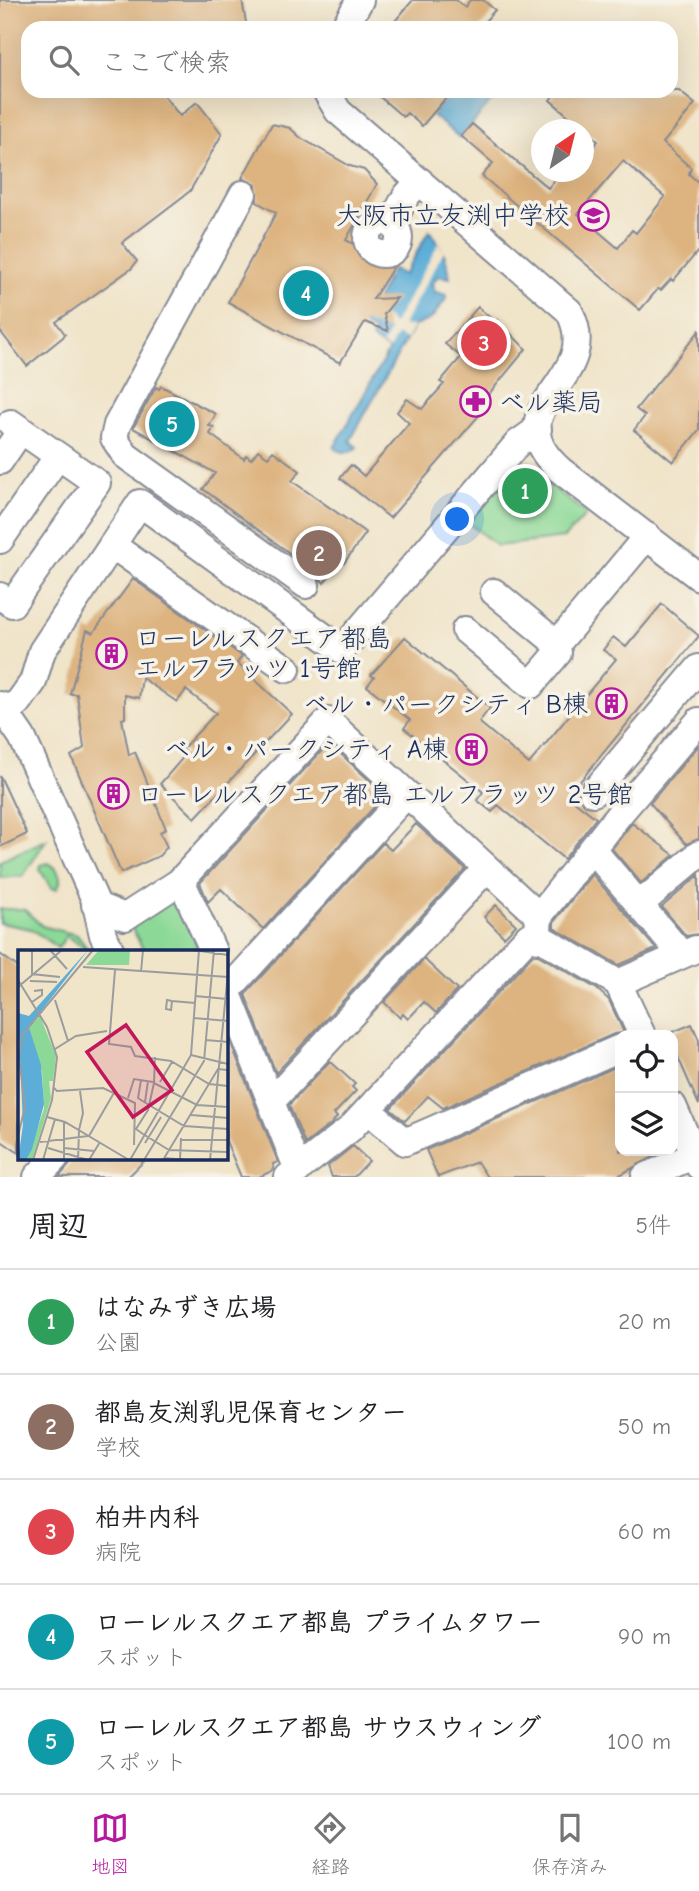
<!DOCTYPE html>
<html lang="ja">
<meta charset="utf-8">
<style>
:root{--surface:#fff;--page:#f2f2f2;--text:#202124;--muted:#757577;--line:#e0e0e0;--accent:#b5179e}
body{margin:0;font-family:"Comic Neue","Klee One",sans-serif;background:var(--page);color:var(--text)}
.controls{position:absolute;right:21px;bottom:21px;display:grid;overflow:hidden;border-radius:14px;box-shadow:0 7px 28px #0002}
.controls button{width:63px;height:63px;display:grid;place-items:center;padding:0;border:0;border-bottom:2px solid var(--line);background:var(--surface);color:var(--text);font:35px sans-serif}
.compass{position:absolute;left:531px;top:119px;width:63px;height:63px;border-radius:50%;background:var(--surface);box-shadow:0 7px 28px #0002;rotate:35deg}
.you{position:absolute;left:458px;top:520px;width:24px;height:24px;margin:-18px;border:5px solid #fff;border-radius:50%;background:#1a73e8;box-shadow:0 0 0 10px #1a73e833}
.badge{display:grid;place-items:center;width:46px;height:46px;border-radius:50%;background:var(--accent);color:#fff;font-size:23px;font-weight:700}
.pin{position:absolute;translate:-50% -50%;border:4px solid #fff;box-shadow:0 2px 7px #0006}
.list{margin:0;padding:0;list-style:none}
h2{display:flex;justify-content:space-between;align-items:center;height:91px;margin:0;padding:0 28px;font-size:30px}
h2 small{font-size:23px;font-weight:400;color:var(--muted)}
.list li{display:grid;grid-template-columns:46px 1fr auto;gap:21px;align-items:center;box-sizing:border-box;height:105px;padding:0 28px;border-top:2px solid var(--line)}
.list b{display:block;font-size:26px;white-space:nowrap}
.list p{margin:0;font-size:23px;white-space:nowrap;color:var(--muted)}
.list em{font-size:23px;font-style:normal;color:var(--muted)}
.icon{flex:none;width:38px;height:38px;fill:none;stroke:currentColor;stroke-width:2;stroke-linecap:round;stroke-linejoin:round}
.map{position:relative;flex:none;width:699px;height:1177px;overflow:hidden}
.search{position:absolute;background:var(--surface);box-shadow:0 7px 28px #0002;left:21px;right:21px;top:21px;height:77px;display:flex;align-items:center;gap:18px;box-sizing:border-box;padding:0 24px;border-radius:21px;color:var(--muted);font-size:26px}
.sheet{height:616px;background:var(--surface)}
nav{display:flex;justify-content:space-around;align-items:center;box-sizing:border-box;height:98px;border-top:2px solid var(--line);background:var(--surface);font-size:19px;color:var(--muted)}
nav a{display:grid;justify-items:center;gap:4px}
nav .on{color:var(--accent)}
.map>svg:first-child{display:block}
.green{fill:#8cd997;stroke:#54847a;stroke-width:2}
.water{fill:#5cadd7;stroke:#3c6e9a;stroke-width:2}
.pier{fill:#f0e4c9}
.building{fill:#ddb37f;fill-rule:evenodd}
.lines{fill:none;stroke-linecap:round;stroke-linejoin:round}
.minor-casing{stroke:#868a94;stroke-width:30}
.minor{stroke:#fff;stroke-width:26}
.labels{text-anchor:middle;stroke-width:7;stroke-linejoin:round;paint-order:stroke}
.poi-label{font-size:26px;fill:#1b2f5e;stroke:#f7f3e8;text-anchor:end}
.inset-road{fill:none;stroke:#9b9c9e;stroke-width:2}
.view{fill:#c2185b;fill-opacity:0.15;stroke:#c2185b;stroke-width:3.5}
.inset-edge{fill:none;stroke:#1b2f5e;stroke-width:3.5}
</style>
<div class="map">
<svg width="699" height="1177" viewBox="0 0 699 1177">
<rect width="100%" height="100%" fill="#f7f3e8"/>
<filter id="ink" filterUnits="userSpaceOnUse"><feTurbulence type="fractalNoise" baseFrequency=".0143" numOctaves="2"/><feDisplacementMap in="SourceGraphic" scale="14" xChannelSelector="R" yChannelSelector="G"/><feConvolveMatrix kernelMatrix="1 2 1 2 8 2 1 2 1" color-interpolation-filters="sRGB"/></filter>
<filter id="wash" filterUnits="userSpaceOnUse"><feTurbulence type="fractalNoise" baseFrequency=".00686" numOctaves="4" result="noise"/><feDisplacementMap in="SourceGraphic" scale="28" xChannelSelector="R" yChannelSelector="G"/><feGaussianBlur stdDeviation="1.57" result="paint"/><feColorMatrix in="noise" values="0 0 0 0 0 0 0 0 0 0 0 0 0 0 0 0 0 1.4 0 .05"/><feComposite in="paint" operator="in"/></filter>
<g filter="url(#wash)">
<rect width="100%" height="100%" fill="#f0e4c9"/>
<path class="green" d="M526 467 587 514 564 538 497 546 466 521 512 468Z
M46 840 23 876 0 878V861Z
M48 863C58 867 64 880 57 889L52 888 40 870 41 865Z
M175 894 204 944 189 951H144L129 922Z
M0 909H24L42 926 77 935 89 951 66 936 58 948 31 929 0 923Z"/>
<path class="water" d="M452 91H500L460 138 432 115Z
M429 231C442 245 448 259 450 278L438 276 432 284 435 292 447 295 446 299 431 319 414 326 350 441 357 447C350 455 342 453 334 448L389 350 372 339 375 332 363 325 387 280 381 276 384 271 389 274 393 269 404 275Z"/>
<path class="pier" d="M439 243 444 251 402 326H414L406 340 397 335 389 350 382 345 390 331 384 328 381 314 394 324Z"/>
<g id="blocks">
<path class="building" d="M0 0H242L247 28H28V91H160L180 116 197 102 222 134 190 191 122 243 137 261 132 268 56 322 65 334 63 337 27 366 0 331Z
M413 0H456L465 7 470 0H483L495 10 479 28H389Z
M373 91H452L422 126 407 113 403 117Z
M557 91H679L695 104 663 143 691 168 689 174 699 183V250L673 281 671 279 661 290 658 289 640 310 482 176 493 163 461 136 472 124 548 188 562 172H584V158L598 141 550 100ZM623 161 665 197 636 233 632 230 618 248 578 214Z
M272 124 290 128 301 138 350 166 364 170 377 184 346 240 394 266 373 299 397 298 384 314 388 331 365 322 340 363 228 302 276 213 257 202 256 185 242 178Z
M478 307 495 322 497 320 526 349 484 400 489 404 390 518 340 478 351 465 364 476 409 423 397 412 407 399 422 409 444 384 440 382 461 357 445 344Z
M699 331V430L673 462 634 430 645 416 636 409Z
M161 386 216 414 209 426 214 427 210 434 244 459 246 455 251 459 258 450 268 457 273 451 300 471 292 481 366 533 344 563 340 560 324 583 315 572 203 489 215 473 133 428 156 387 159 389Z
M133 579 242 656 237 663 292 714 195 818 160 784 187 753 182 749 216 713 186 690 177 702 142 678 139 698 125 695V718L122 719 129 755 135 752 166 829 160 832 167 847 159 856 121 873 71 756 84 748 77 694H70L87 630 93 633Z
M662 604 699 636 568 796 596 818 564 859 498 805 492 812 477 800 483 792 404 728 410 720 367 686 374 677 371 675 405 637 490 708 479 722 529 764 616 659 603 650 613 637 626 647Z
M329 743 385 795 263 929 221 889 208 902 200 883Z
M699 745V839L686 844 650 803Z
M0 776 27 834 0 847Z
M632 823 674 855 641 883 612 849Z
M416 824 465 869 276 1073 245 994 383 843 391 850Z
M592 874 627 915 656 949 619 965 554 928V922Z
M699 875V934L686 936 662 907Z
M496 905 516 925 504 937 484 917Z
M0 954 19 968V1153L0 1140Z
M533 955H538L597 989 609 1000 624 1033 614 1034 443 1108 428 1096 405 1121 390 1109Z
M424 959 457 990 436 1013 424 1002 408 1019 403 1014 400 1018 384 1002Z
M692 1024 699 1040V1105L678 1057 673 1059V1032Z
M226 1031 278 1162 273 1164 274 1170 259 1177H241L226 1141Z
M330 1061 355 1084 352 1087 356 1091 334 1114 337 1117 331 1124 305 1144 289 1105Z
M620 1065V1151H665L616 1177H487L477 1162 438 1177 426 1150Z
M353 1146 369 1161 354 1177H332L328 1166Z
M70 1158H147L128 1177H59L71 1163Z"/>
</g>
</g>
<g filter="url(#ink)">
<use href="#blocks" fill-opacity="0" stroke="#868a94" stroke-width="2"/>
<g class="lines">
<defs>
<path id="minor" d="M344 28 360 0
M326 91 338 111 569 311C607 382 489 406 560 470L699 577
M243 194 117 425 114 438 125 455 306 585
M367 238a16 16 0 1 1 32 0a16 16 0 1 1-32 0Z
M391 224 406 196 420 181
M0 461 21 430
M0 540 58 456
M112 545 287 669
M494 592 557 644 647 536
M0 596 12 604 97 483 11 423
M465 630 531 685 558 653 557 644
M0 705 22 737 95 900 103 935 111 951
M0 712 18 703 33 682 42 651 140 503 342 650 518 443 538 429
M593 793 699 668
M592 849 682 955
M181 880 213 951
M95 905 125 917 179 882 328 721 539 916
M639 905 699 854
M538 931 539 916 621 812 699 721
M618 983 696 949
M271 1102 487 868
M673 1106 699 1166
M368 1110 405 1142 620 1048
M298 1170 227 991 407 794
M37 1177 55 1158
M288 1177 350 1129 528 937 544 940 618 983 642 1035
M645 1177 699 1153"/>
</defs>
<use href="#minor" class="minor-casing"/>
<use href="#minor" class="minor"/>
</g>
</g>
<defs>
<symbol id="school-ring" viewBox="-11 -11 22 22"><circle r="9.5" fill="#f7f3e8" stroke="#b5179e" stroke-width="1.5"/><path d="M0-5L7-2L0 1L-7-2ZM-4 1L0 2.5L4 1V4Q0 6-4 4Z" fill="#b5179e"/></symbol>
<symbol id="pharmacy-ring" viewBox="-11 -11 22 22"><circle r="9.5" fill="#f7f3e8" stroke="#b5179e" stroke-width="1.5"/><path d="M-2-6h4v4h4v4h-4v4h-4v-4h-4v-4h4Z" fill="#b5179e"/></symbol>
<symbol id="building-ring" viewBox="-11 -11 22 22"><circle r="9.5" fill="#f7f3e8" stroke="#b5179e" stroke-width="1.5"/><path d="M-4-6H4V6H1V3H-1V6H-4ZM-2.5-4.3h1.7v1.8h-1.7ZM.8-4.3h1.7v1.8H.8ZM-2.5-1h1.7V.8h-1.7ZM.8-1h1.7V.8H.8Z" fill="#b5179e"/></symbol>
</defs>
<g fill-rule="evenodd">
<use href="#school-ring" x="576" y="198" width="35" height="35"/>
<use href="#pharmacy-ring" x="458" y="384" width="35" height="35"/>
<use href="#building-ring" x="94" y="636" width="35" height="35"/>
<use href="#building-ring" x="594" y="686" width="35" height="35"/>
<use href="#building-ring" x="454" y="732" width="35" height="35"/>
<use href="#building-ring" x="96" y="776" width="35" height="35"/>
</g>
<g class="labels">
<g class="poi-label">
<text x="570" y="224">大阪市立友渕中学校</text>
<text x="499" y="411" text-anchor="start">ベル薬局</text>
<text x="135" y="647" text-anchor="start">ローレルスクエア都島<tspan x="135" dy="30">エルフラッツ 1号館</tspan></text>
<text x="588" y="713">ベル・パークシティ B棟</text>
<text x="448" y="758">ベル・パークシティ A棟</text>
<text x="137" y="803" text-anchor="start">ローレルスクエア都島 エルフラッツ 2号館</text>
</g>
</g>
<g transform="translate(18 950)">
<rect width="210" height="210" fill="#f0e4c9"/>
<path d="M81 0H112L111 15H68ZM22 66 38 106 35 131H31L33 148 14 210H8L26 159 24 121 11 77Z" fill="#8cd997"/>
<path d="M70 0 11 77 23 115 26 154 14 199 8 210H0L5 175 0 63 11 66Z" fill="#5cadd7"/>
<path class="inset-road" d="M14 0V24L42 27M32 0 49 19M175 0 210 5M65 17 210 27M97 20 91 94 113 97 117 106 153 111 191 134 210 136M123 22 125 0M0 30 29 77 39 107 34 150 15 210M12 31 39 32M0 37 44 0M177 46 209 49M37 50 50 91M154 51 153 60 148 59 149 50 154 51 177 53M14 52 24 45V40L16 41M176 68 210 71M188 90 210 92M37 99 58 86 89 81M173 105 210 114M123 130 120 148 131 155M142 132 154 112M136 133 137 107M35 137 39 141 85 138 117 153 116 195M110 148 116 129 135 132M127 152 130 131M131 155 166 176 210 179M173 165 210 168M29 167 47 172 111 210M61 180 65 163 62 141M125 184 118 179 130 160 136 133 179 155 210 157M125 184 151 200 210 202M0 186 7 157 1 107 5 84 75 0M71 186 97 141M163 190H210M22 192 70 186M127 193 143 167M30 198 70 210M46 198 76 201M146 208 169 210M25 210 37 169M46 210V171M60 210 61 180M71 210 82 192M112 210 173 105 181 0M126 210 186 111 196 0M145 210 200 119 209 120M162 210 163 188M192 210 210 22"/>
<path class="view" d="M108 75 154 140 115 167 69 102Z"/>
<rect width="210" height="210" class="inset-edge"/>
</g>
</svg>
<div class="controls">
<button><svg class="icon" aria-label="locate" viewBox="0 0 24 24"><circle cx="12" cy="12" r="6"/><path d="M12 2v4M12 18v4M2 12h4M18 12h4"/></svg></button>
<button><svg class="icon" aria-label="layers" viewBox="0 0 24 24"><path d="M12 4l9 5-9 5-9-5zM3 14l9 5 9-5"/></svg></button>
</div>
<svg class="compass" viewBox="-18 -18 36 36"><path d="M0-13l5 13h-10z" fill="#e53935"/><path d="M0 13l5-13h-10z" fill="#757577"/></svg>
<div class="you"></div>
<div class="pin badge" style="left:525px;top:491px;background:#2e9e5b">1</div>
<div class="pin badge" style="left:319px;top:553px;background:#8d6e63">2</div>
<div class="pin badge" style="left:484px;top:343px;background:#e0444e">3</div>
<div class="pin badge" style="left:306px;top:293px;background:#0f9aa8">4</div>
<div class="pin badge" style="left:172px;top:424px;background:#0f9aa8">5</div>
<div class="search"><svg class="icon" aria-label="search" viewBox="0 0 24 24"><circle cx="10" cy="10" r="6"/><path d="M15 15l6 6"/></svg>ここで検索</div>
</div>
<section class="sheet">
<h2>周辺<small>5件</small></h2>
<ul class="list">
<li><span class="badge" style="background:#2e9e5b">1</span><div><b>はなみずき広場</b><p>公園</p></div><em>20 m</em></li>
<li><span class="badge" style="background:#8d6e63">2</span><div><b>都島友渕乳児保育センター</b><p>学校</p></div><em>50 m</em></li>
<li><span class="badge" style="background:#e0444e">3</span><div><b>柏井内科</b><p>病院</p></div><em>60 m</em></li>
<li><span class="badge" style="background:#0f9aa8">4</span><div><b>ローレルスクエア都島 プライムタワー</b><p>スポット</p></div><em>90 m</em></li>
<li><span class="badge" style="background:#0f9aa8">5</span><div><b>ローレルスクエア都島 サウスウィング</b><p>スポット</p></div><em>100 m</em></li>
</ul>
</section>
<nav>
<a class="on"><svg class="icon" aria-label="map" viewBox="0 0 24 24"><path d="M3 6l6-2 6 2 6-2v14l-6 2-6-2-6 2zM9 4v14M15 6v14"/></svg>地図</a>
<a><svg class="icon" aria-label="directions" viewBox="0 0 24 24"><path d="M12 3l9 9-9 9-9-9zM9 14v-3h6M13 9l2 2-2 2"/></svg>経路</a>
<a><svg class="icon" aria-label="saved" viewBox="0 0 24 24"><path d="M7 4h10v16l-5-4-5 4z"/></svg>保存済み</a>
</nav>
